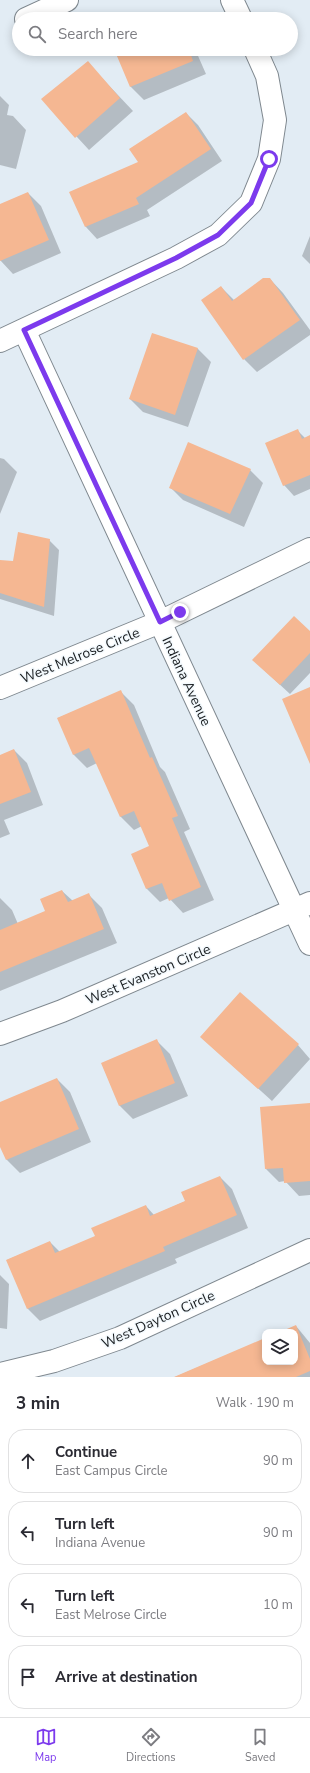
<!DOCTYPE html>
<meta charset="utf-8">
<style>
:root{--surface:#fff;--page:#f2f2f3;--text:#2b2b33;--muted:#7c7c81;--line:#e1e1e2;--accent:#7c3aed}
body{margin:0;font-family:"Nunito Sans",sans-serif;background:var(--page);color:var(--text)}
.controls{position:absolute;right:12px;bottom:12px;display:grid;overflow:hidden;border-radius:8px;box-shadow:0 2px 10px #0003}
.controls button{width:36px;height:36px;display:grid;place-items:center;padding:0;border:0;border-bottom:1px solid var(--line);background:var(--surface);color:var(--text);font:20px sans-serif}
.stop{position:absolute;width:12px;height:12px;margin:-9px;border:3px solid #7c3aed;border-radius:50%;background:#fff}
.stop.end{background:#7c3aed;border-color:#fff;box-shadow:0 1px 4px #0008}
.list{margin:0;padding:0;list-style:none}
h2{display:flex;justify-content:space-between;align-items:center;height:52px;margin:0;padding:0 16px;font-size:17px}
h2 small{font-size:13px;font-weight:400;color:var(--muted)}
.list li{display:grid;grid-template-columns:26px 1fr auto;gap:12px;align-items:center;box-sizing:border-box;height:64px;margin:0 8px 8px;padding:0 8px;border:1px solid var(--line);border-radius:16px}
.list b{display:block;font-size:15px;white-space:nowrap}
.list p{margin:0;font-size:13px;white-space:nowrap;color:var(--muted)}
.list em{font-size:13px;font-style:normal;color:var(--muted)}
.icon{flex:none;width:22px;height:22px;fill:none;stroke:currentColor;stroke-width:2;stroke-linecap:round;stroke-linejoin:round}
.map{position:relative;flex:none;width:310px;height:1377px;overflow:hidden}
.search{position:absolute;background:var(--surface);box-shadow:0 2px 10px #0003;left:12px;right:12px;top:12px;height:44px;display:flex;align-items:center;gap:10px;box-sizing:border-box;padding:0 14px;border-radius:22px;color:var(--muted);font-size:15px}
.sheet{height:340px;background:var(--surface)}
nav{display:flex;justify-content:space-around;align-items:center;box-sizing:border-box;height:56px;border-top:1px solid var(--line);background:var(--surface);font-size:11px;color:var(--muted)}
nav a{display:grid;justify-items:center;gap:2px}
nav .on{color:var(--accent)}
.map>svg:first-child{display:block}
.shadow{fill:#0003}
.building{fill:#f5b792}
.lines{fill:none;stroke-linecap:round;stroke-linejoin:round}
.minor-casing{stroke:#7f888f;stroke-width:24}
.minor{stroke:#fff;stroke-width:22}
.route{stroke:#7c3aed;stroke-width:5}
.labels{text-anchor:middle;stroke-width:3;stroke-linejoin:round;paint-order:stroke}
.street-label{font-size:14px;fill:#181c1f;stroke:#f3f9fd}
</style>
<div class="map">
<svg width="310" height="1377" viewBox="0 0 310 1377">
<rect width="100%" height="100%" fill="#e2ecf4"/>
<path class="shadow" d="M174 16 177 19H167Z
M115 49H195L206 74 144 100 131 87Z
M100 76 133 111 89 150 42 99Z
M0 96 9 105 7 115 13 116 26 130 16 169 0 165Z
M186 113 198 125 222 161 147 210 150 216 97 239 86 227 71 192 140 163Z
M28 193 41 206 61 253 13 274 0 260V205Z
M310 236V264L302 256Z
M270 279 283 293 310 330V335L257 372 244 359 221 287 234 300Z
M153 334 198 349 211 362 188 427 143 412 130 399Z
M297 430 305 438 310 436V489L294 496 284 485Z
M0 458 4 459 17 472 0 514Z
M250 470 263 483 244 527 183 500 170 487Z
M49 540 59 550 54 616 0 599V561L14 562Z
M310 632V673L290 694 264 670Z
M121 692 134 705 160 767 165 772 190 829 184 832 214 900 183 913 169 898 160 902 147 889 132 855 151 847 142 826 134 830 121 817 97 763 87 768 74 755 58 718Z
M14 750 27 763 43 805 4 820 10 834 0 838V756Z
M62 891 73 901 89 895 102 908 117 943 0 991V898L12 910 18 924 47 911Z
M201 1037 298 1045 310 1059 272 1101Z
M157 1041 170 1054 188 1096 133 1119 120 1106 102 1064Z
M57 1079 70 1092 91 1142 20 1173 7 1160 0 1144V1103Z
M310 1104V1195L299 1196 285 1181 279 1182 266 1169Z
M220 1177 232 1189 248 1228 175 1259 177 1263 40 1321 28 1309 7 1260 50 1242 60 1252 96 1237 146 1206 154 1215 186 1201Z
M0 1275 9 1284 7 1329 0 1328Z
M296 1326 310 1343V1377H175L265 1339V1362H295V1332H282Z"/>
<path class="building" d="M114 49H189L193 61 130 87Z
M88 61 120 98 75 138 41 99Z
M186 112 211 149 136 198 139 204 85 227 69 192 138 162 129 149Z
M28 192 49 240 0 261V204Z
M263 278H270L300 320 243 360 201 300 221 286 232 301Z
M152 333 198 348 175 415 129 399Z
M298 429 302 439 310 435V475L283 486 265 443Z
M188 442 251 469 230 514 169 488Z
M18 532 50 539 44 607 0 593V560L13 561Z
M294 616 310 631V653L280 685 252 660Z
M310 687V764L282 699Z
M121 690 150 758 152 757 178 816 172 818 201 887 169 901 162 883 146 889 131 854 149 846 134 811 120 817 89 748 73 755 57 718Z
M14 749 31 792 0 804V755Z
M62 890 68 902 89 893 104 929 0 972V930L45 911 40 899Z
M240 992 299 1044 258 1089 200 1037Z
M157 1039 175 1083 119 1106 101 1063Z
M57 1078 79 1129 6 1160 0 1147V1102Z
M310 1103V1181L284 1183 283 1168 265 1169 260 1107Z
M220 1176 237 1215 163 1247 165 1251 27 1309 6 1260 50 1241 55 1253 95 1236 91 1228 146 1205 150 1216 185 1201 181 1192Z
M296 1325 310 1359V1371L296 1377H174L265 1338V1362H295V1332H280Z"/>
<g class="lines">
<defs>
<path id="minor" d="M232 0 241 19
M26 19 67 0
M24 330 310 944
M0 341 176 258 218 235 251 203 269 159 275 120 267 76 255 49
M0 688 160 622 310 549
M0 1034 62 1011 310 903
M0 1374 54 1361 120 1338 310 1250"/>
</defs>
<use href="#minor" class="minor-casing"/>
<use href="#minor" class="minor"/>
</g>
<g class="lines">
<path class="route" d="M180 612 160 622 24 330 176 258 218 235 251 203 269 159"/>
</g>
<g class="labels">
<g class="street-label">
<text transform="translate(80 655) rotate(-22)" y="5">West Melrose Circle</text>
<text transform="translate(187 681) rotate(65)" y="5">Indiana Avenue</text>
<text transform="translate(148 974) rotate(-23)" y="5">West Evanston Circle</text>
<text transform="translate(158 1319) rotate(-24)" y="5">West Dayton Circle</text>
</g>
</g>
</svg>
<div class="controls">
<button><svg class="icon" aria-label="layers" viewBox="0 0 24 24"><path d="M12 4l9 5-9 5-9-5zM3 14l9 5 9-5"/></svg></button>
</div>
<div class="stop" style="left:269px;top:159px"></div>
<div class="stop end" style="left:180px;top:612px"></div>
<div class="search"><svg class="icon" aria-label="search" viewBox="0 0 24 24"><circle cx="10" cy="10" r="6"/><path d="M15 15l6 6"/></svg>Search here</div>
</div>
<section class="sheet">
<h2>3 min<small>Walk · 190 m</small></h2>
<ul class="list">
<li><svg class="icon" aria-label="ahead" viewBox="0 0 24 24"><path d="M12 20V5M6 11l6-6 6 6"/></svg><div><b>Continue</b><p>East Campus Circle</p></div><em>90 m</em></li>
<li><svg class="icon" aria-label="left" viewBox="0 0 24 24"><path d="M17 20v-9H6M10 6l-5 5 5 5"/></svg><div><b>Turn left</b><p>Indiana Avenue</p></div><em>90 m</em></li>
<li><svg class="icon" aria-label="left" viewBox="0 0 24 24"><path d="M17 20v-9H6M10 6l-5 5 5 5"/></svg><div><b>Turn left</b><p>East Melrose Circle</p></div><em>10 m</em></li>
<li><svg class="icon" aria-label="arrive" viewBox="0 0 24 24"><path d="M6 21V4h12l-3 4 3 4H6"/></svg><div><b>Arrive at destination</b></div></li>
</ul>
</section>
<nav>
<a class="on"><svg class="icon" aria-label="map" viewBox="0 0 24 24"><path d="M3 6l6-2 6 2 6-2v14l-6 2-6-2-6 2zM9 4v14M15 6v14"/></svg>Map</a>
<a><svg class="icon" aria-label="directions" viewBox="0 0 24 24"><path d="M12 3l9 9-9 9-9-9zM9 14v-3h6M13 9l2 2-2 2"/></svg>Directions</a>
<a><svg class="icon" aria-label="saved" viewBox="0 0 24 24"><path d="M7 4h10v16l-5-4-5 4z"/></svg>Saved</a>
</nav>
